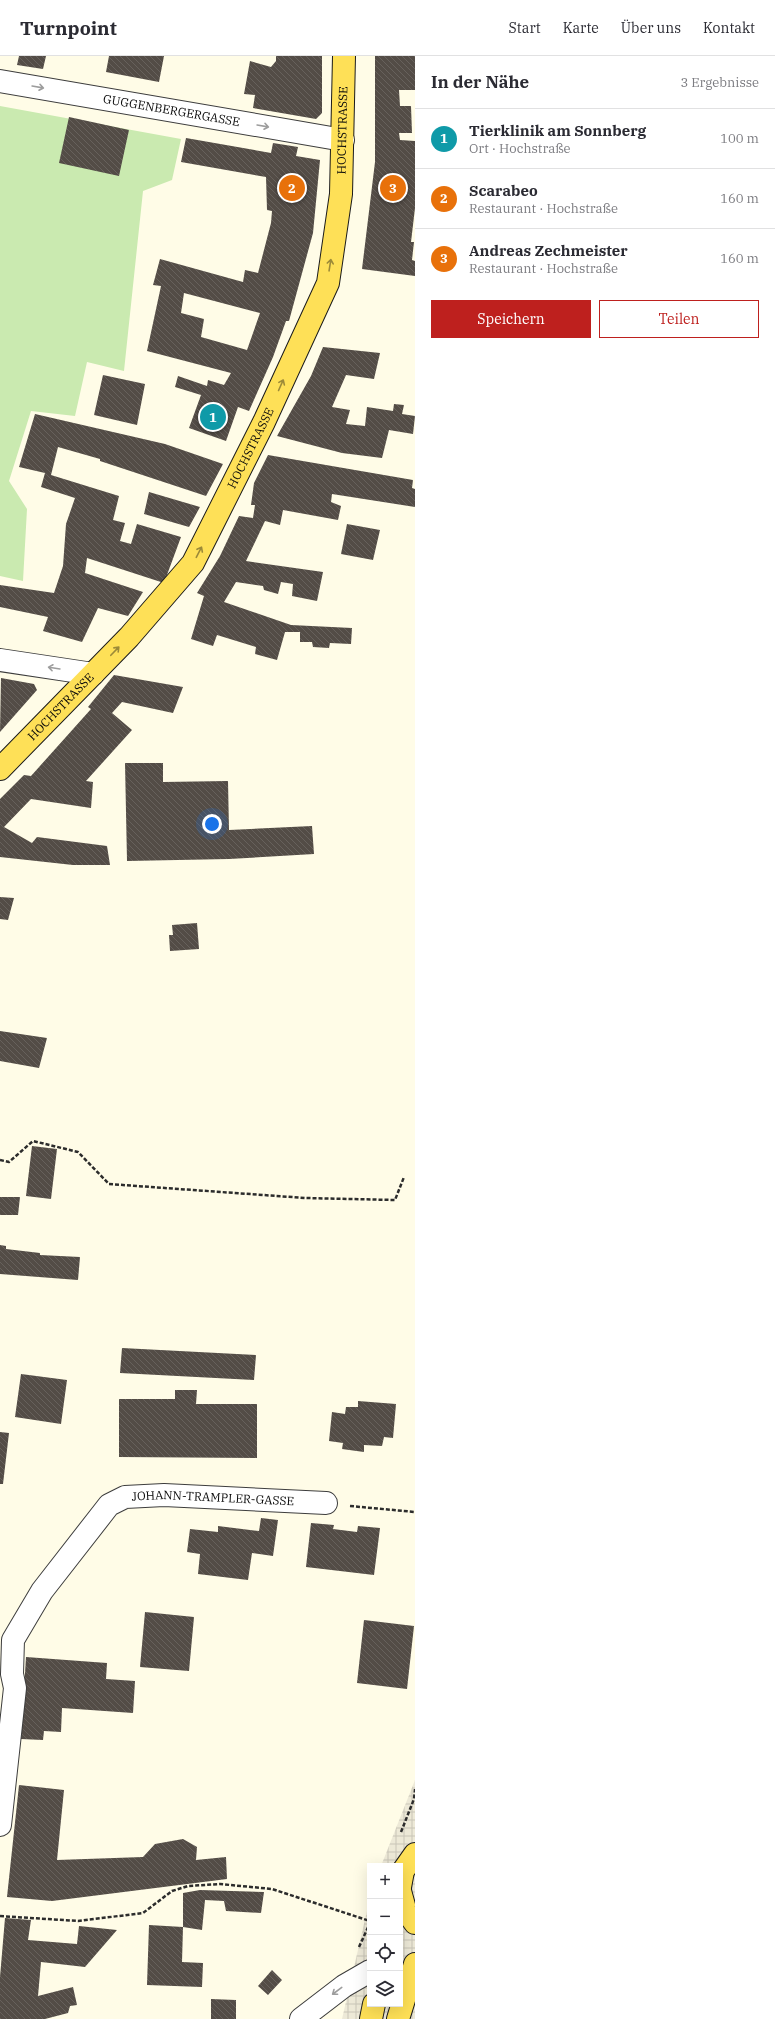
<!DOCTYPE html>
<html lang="de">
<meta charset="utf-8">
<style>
:root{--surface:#fff;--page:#f7f7f7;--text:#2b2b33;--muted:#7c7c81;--line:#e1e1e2;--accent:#be201e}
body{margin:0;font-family:"IBM Plex Serif",serif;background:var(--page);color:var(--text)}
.controls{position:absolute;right:12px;bottom:12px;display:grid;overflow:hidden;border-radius:0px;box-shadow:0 4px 16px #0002}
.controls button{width:36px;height:36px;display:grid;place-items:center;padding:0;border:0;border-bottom:1px solid var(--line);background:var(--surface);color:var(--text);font:20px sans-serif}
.you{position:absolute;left:212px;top:768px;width:14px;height:14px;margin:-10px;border:3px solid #fff;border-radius:50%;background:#1a73e8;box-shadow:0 0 0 6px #1a73e833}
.badge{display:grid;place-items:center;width:26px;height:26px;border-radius:50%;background:var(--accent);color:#fff;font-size:13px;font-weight:700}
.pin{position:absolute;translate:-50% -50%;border:2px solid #fff;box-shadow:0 1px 4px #0006}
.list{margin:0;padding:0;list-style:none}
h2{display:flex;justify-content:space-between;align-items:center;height:52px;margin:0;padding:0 16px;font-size:17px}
h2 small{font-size:13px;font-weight:400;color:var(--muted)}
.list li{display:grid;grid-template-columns:26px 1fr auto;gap:12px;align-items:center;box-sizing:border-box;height:60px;padding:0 16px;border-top:1px solid var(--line)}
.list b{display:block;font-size:15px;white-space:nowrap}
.list p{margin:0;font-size:13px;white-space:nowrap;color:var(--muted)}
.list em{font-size:13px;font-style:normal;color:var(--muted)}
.actions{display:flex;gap:8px;padding:12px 16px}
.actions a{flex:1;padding:9px 0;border:1px solid var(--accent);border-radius:0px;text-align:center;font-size:14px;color:var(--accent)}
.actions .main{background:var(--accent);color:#fff}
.icon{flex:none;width:22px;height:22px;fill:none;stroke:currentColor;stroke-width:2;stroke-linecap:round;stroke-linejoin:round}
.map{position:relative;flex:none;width:415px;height:1963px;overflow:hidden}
header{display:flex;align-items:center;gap:24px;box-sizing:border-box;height:56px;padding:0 20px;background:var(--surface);border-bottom:1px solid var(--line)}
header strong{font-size:19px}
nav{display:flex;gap:22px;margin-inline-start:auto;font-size:14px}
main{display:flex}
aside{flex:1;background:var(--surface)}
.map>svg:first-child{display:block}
.grass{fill:#caeab0}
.plaza{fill:url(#plaza-grid)}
.building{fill:url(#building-back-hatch);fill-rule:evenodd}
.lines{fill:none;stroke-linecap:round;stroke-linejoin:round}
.minor-casing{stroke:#3d3d3d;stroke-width:24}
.major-casing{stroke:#1b1b1b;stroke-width:24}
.path{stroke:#2c2c2c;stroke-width:2.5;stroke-dasharray:4 2;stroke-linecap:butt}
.minor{stroke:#fff;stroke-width:22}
.major{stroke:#fee057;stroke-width:22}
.oneway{stroke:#9d9d9d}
.oneway2{stroke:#9c8a38}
.labels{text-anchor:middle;stroke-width:4;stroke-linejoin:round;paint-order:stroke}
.street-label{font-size:12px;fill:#0a0a0a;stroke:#fff}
</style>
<header>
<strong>Turnpoint</strong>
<nav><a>Start</a><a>Karte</a><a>Über uns</a><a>Kontakt</a></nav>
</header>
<main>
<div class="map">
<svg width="415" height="1963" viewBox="0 0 415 1963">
<defs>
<pattern id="plaza-grid" width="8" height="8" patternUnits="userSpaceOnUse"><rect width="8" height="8" fill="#ede9d7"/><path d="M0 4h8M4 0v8" fill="none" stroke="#cac6b7"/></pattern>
<pattern id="building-back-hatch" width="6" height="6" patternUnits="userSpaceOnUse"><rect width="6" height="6" fill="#534c46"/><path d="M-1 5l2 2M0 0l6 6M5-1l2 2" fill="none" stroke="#67615c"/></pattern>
</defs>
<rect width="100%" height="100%" fill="#fffce7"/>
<path class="grass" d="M0 50 181 83 172 124 143 135 124 315 87 306 75 360 31 355 9 425 27 453 23 525 0 520Z"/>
<path class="plaza" d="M415 1724V1963H342L370 1842V1948H400V1810H381Z"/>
<path class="building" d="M19 0H46L43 13 17 9Z
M109 0H164L159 26 106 16Z
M276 0H322V57L316 63 253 52 255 39 244 38 250 5 271 11 276 5Z
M375 0H415V34H399L400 50H411L412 77H399L400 84 415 85V152L411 186H414L412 204 415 205V220L362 213 375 106Z
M69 61 129 74 119 120 59 107Z
M186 82 271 97 273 87 298 91 296 100 320 104 313 177 289 265H286L273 301 249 355 238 351 226 385 189 372 201 339 175 331 178 320 207 330 208 324 224 329 231 317 147 295 161 230 153 229 160 203 243 226 245 214 258 217 271 167 272 155 267 154 266 121 181 106ZM184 237 260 257 247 294 201 281 204 263 181 257Z
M323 291 380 297 374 323 346 319 332 351 350 354 346 368 365 370 367 351 393 355 394 348 404 349 402 358 415 360 413 378 389 374 382 402 342 397 277 380 311 320Z
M103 319 145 328 137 369 94 359Z
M35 358 165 388 223 408 206 440 100 405V403L58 391 51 419 119 440 113 464 125 467 120 485 131 488 137 468 181 481 164 527 87 502 85 517 143 536 128 560 98 552 82 586 43 575 48 561 0 551V529L54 537 63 510 66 468 75 442 41 431 45 417 19 411Z
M268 399 413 424 412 432 415 433V451L332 438 331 446 341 450 338 464 283 454 280 469 265 465 246 505 323 516 317 545 292 540 293 528 281 526 278 538 264 534 263 530 236 526 224 546 291 569 352 572 351 588 330 587 329 592 313 591 312 586H300V576H285L277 604 255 598 256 591 217 579 213 590 191 583 204 540 197 537 220 500 239 460 253 462 255 449H251L254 427Z
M149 436 200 451 189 471 144 458Z
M347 468 380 474 373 504 341 498Z
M114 619 183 631 173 657 122 646 112 657 132 674 86 725 93 726 91 752 31 743 4 771 32 787 37 781 107 790 110 809H73L0 801V743L24 719 31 720 91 653 88 651Z
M1 622 34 628 37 634 0 676Z
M125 707H163V726L228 725 229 774 312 770 314 798 229 803 127 805Z
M0 841 14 842 8 864 0 863Z
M197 867 199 893 170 895 169 879H173L172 869Z
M0 975 47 982 39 1012 0 1005Z
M32 1090 57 1093 51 1143 26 1140Z
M0 1141H20L18 1159H0Z
M0 1189 6 1190V1193L40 1197V1199L80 1201 78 1224 0 1218Z
M122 1292 256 1299 254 1324 120 1317Z
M21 1318 67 1324 61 1368 15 1361Z
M175 1334H197L196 1348H257V1402L119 1401V1343H175Z
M358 1345 396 1348 393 1382 384 1381 382 1390 364 1389V1396L342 1393 343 1387 329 1385 332 1356 345 1358 346 1351H358Z
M0 1376 9 1377 3 1428H0Z
M261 1462 278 1464 273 1500 252 1497 248 1524 198 1518 200 1498 187 1496 190 1473 218 1476V1470L259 1475Z
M311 1467 334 1469 333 1473 357 1476 358 1470 380 1472 374 1519 306 1511Z
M145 1556 194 1561 189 1615 140 1611Z
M364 1564 414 1570 407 1633 357 1627Z
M26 1601 107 1607 106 1623 135 1625 133 1657 62 1652 61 1676 44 1675 43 1684 21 1683Z
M19 1729 64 1734 57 1804 143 1801 155 1788 183 1783 197 1791 196 1804 226 1801 227 1823 52 1845 7 1841Z
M200 1834 264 1836 261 1857 226 1855 224 1845 205 1844 202 1874 183 1871V1837Z
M5 1862 31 1864 28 1884 77 1888 79 1870 117 1874 85 1911 41 1906 38 1940 73 1931 77 1949 70 1950 68 1957 45 1963H0V1921Z
M149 1869 183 1871 182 1906 203 1907 202 1931 147 1929Z
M272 1914 282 1924 268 1939 258 1930Z
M211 1943 236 1944V1963H211Z"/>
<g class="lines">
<defs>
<g id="minor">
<path id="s1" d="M0 25 343 84"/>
<path d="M0 604 93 618"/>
<path id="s2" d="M0 1769 15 1632 12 1618 13 1584 42 1535 109 1449 125 1441 164 1439 326 1447"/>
<path d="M301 1963 344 1930 370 1915"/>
</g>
<g id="major">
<path id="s3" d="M0 713 129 581 193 507 264 366 328 227 341 138 344 0"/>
<path d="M400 1831 403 1815 415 1798"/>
<path d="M400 1835 405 1853 415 1867"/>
<path d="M371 1963 374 1948"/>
<path d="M398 1963 415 1908"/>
</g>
</defs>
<use href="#minor" class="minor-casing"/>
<use href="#major" class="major-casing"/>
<path class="path" d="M0 1104 9 1106 33 1085 78 1096 109 1128 305 1142 395 1144 404 1121
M350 1450 415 1456
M401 1776 414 1743 415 1733
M0 1860 78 1865 143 1857 172 1835 188 1830 220 1828 272 1833 370 1865
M359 1891 370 1867"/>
<use href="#minor" class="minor"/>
<use href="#major" class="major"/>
</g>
<defs><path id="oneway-shaft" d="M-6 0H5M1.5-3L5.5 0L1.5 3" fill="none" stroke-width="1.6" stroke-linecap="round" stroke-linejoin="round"/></defs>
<g class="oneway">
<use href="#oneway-shaft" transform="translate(38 31) rotate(10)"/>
<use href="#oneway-shaft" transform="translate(263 70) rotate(10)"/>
<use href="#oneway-shaft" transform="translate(54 612) rotate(-171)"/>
<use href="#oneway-shaft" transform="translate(337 1935) rotate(143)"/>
</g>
<g class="oneway2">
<use href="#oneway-shaft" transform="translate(330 209) rotate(-81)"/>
<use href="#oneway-shaft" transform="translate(281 329) rotate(-66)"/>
<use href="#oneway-shaft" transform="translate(199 496) rotate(-63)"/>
<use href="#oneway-shaft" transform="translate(115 595) rotate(-46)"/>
</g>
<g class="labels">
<g class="street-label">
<text dy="4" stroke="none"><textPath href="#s1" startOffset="174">GUGGENBERGERGASSE</textPath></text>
<text dy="4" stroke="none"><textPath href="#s3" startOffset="747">HOCHSTRASSE</textPath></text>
<text dy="4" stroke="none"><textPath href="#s3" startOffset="411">HOCHSTRASSE</textPath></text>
<text dy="4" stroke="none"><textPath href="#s3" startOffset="87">HOCHSTRASSE</textPath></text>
<text dy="4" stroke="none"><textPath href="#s2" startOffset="458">JOHANN-TRAMPLER-GASSE</textPath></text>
</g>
</g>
</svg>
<div class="controls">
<button>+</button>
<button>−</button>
<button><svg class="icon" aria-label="locate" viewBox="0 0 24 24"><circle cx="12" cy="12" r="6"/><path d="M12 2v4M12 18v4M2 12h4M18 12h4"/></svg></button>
<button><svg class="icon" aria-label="layers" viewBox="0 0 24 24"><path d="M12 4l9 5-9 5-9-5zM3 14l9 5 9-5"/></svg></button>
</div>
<div class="you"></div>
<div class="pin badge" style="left:213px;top:361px;background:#0f9aa8">1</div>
<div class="pin badge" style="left:292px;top:132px;background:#e8710a">2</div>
<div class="pin badge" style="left:393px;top:132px;background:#e8710a">3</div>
</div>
<aside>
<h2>In der Nähe<small>3 Ergebnisse</small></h2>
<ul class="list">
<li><span class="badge" style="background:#0f9aa8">1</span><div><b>Tierklinik am Sonnberg</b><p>Ort · Hochstraße</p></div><em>100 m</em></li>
<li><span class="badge" style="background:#e8710a">2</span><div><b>Scarabeo</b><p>Restaurant · Hochstraße</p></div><em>160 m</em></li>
<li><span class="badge" style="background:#e8710a">3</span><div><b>Andreas Zechmeister</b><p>Restaurant · Hochstraße</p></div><em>160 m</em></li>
</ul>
<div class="actions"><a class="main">Speichern</a><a>Teilen</a></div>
</aside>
</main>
